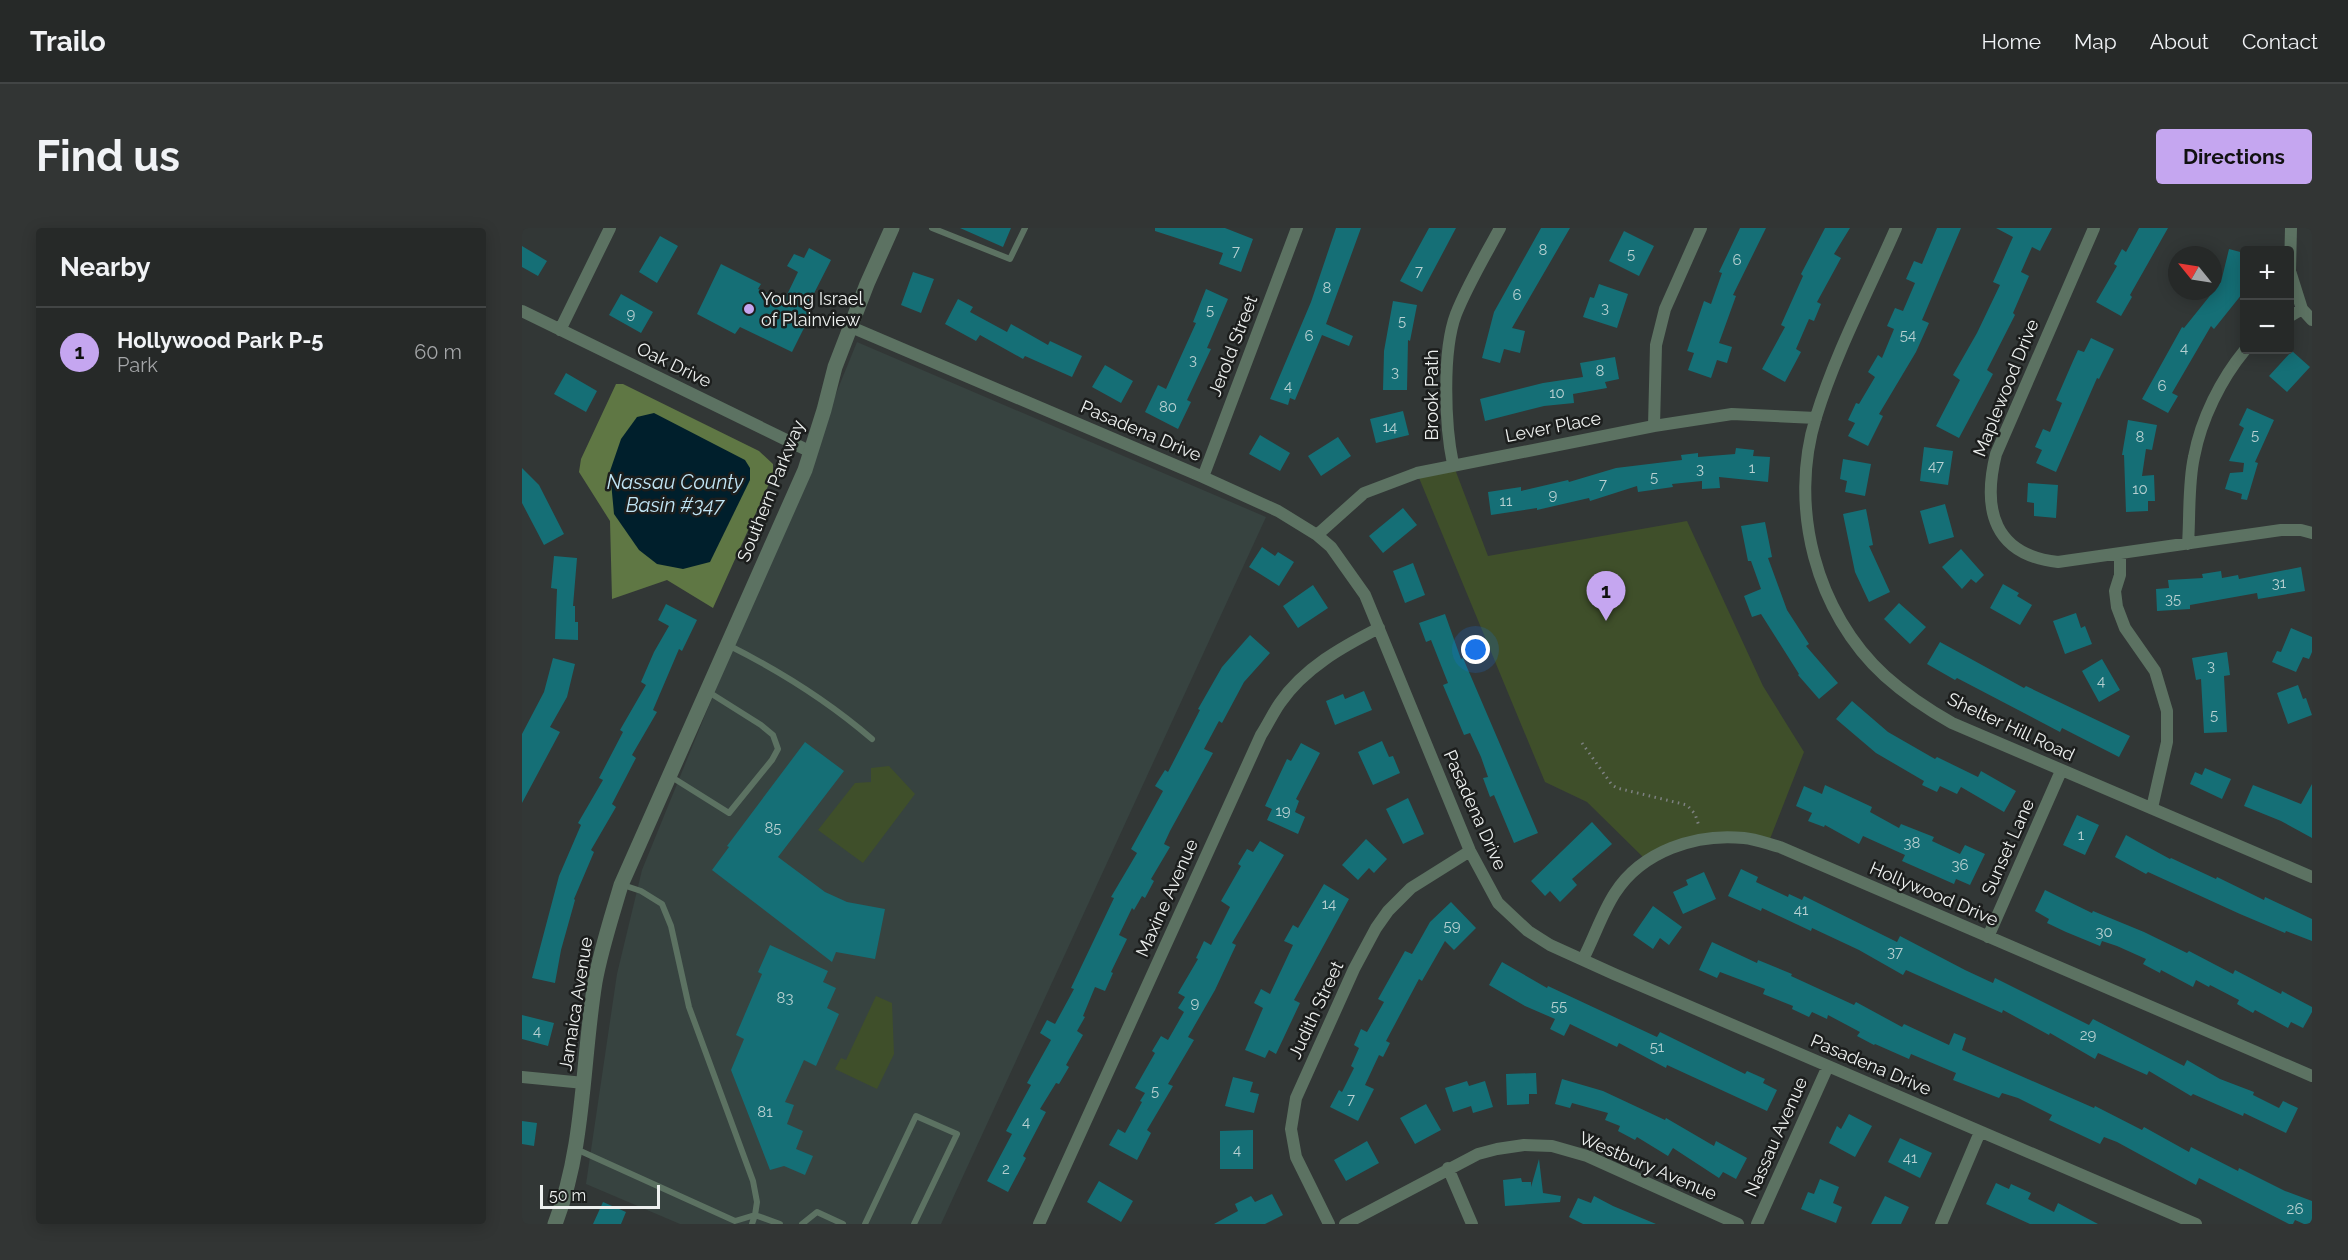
<!DOCTYPE html>
<meta charset="utf-8">
<style>
:root{--surface:#262928;--page:#323534;--text:#f1f3f6;--muted:#a4a6a8;--line:#424545;--accent:#c5a6f0}
body{margin:0;font-family:Raleway,sans-serif;background:var(--page);color:var(--text)}
.controls{position:absolute;right:18px;top:18px;display:grid;overflow:hidden;border-radius:6px;box-shadow:0 3px 15px #0003}
.controls button{width:54px;height:54px;display:grid;place-items:center;padding:0;border:0;border-bottom:2px solid var(--line);background:var(--surface);color:var(--text);font:30px sans-serif}
.compass{position:absolute;left:1646px;top:18px;width:54px;height:54px;border-radius:50%;background:var(--surface);box-shadow:0 3px 15px #0003;rotate:300deg}
.scale{position:absolute;left:18px;bottom:15px;width:120px;box-sizing:border-box;padding-left:6px;border:3px solid #edf0ef;border-top:0;font-size:16px;line-height:21px;white-space:nowrap;color:#edf0ef;-webkit-text-stroke:4px #1c1e1d;paint-order:stroke}
.you{position:absolute;left:954px;top:422px;width:21px;height:21px;margin:-15px;border:4px solid #fff;border-radius:50%;background:#1a73e8;box-shadow:0 0 0 9px #1a73e833}
.badge{display:grid;place-items:center;width:39px;height:39px;border-radius:50%;background:var(--accent);color:#111;font-size:20px;font-weight:700}
.pin{position:absolute;translate:-50% -50px;filter:drop-shadow(0 2px 3px #0008)}
.pin::after{content:'';position:absolute;top:32px;width:21px;height:18px;background:inherit;clip-path:polygon(0 0,100% 0,50% 100%)}
.list{margin:0;padding:0;list-style:none}
h2{display:flex;justify-content:space-between;align-items:center;height:78px;margin:0;padding:0 24px;font-size:26px}
h2 small{font-size:20px;font-weight:400;color:var(--muted)}
.list li{display:grid;grid-template-columns:39px 1fr auto;gap:18px;align-items:center;box-sizing:border-box;height:90px;padding:0 24px;border-top:2px solid var(--line)}
.list b{display:block;font-size:22px;white-space:nowrap}
.list p{margin:0;font-size:20px;white-space:nowrap;color:var(--muted)}
.list em{font-size:20px;font-style:normal;color:var(--muted)}
.map{position:relative;flex:none;width:1790px;height:996px;overflow:hidden;border-radius:6px}
header{display:flex;align-items:center;gap:36px;box-sizing:border-box;height:84px;padding:0 30px;background:var(--surface);border-bottom:2px solid var(--line)}
header strong{font-size:28px}
nav{display:flex;gap:33px;margin-inline-start:auto;font-size:21px}
.intro{display:flex;align-items:center;justify-content:space-between;box-sizing:border-box;height:144px;padding:0 36px}
h1{margin:0;font-size:42px}
.button{padding:15px 27px;border-radius:6px;background:var(--accent);color:#111;font-size:21px;font-weight:700}
main{display:flex;gap:36px;padding:0 36px}
aside{flex:1;background:var(--surface);border-radius:6px;box-shadow:0 3px 15px #0003}
.map>svg:first-child{display:block}
.built{fill:#374340}
.green{fill:#3f4f2a}
.forest{fill:#5f7744}
.water{fill:#001f2c}
.building{fill:#156f76}
.lines{fill:none;stroke-linecap:round;stroke-linejoin:round}
.path{stroke:#7d8180;stroke-width:3;stroke-dasharray:1.5 4.5;stroke-linecap:butt}
.service{stroke:#5c7262;stroke-width:6}
.minor{stroke:#5c7262;stroke-width:12}
.tertiary{stroke:#5c7262;stroke-width:15}
.poi-dot{fill:#c5a6f0;stroke:#1c1e1d;stroke-width:2}
.labels{text-anchor:middle;stroke-width:5;stroke-linejoin:round;paint-order:stroke}
.number-label{font-size:15px;fill:#b7d0d1}
.poi-label{font-size:18px;fill:#edf0ef;stroke:#1c1e1d;text-anchor:start}
.street-label{font-size:18px;fill:#edf0ef;stroke:#1c1e1d}
.water-label{font-size:20px;font-style:italic;fill:#c1e5f5;stroke:#1c1e1d}
</style>
<header>
<strong>Trailo</strong>
<nav><a>Home</a><a>Map</a><a>About</a><a>Contact</a></nav>
</header>
<div class="intro"><h1>Find us</h1><a class="button">Directions</a></div>
<main>
<aside>
<h2>Nearby<small></small></h2>
<ul class="list">
<li><span class="badge">1</span><div><b>Hollywood Park P-5</b><p>Park</p></div><em>60 m</em></li>
</ul>
</aside>
<div class="map">
<svg width="1790" height="996" viewBox="0 0 1790 996">
<rect width="100%" height="100%" fill="#323736"/>
<path class="built" d="M335 114 744 289 419 996H158L64 956 95 746 120 642Z"/>
<path class="green" d="M931 236 966 328 1165 293 1241 458 1282 524 1246 616 1181 612 1124 632 1065 574 1023 554 895 245Z
M367 538 393 566 341 635 296 602 333 555 349 554V540Z
M354 768 370 775 372 826 355 861 313 841 319 830 324 832Z"/>
<path class="forest" d="M94 156H101L237 223 251 236V247L191 380 145 352 90 371 88 293 57 244 59 231Z"/>
<path class="water" d="M132 185 223 232 228 240V252L188 334 161 341 135 336 117 322 92 286 88 243 99 211 115 189Z"/>
<path class="building" d="M438 0H489L481 19Z
M633 0H703L731 11 719 44 697 36 701 25 633 3Z
M814 0H839L804 96 831 108 827 118 800 107 773 172 768 170 766 177 748 171 789 74Z
M907 0H934L900 64 878 53Z
M1019 0H1048L990 100 1003 103 998 125 982 121 978 135 960 130 972 84Z
M1218 0H1244L1211 67 1214 68 1197 115 1210 119 1205 135 1195 132 1189 150 1166 142 1172 125 1165 123 1182 73 1189 76 1200 45 1197 44Z
M1303 0H1328L1312 26 1319 30 1295 74 1299 76 1292 93 1287 91 1274 121 1279 124 1263 154 1240 141 1263 99 1259 97 1281 48 1279 46Z
M1415 0H1439L1400 92 1407 95 1394 124 1357 186 1361 188 1346 218 1326 208 1333 195 1326 192 1334 175 1337 176 1353 149 1346 144 1356 127 1360 130 1372 101 1365 98 1373 80 1381 83 1393 55 1384 51 1392 33 1400 36Z
M1474 0H1530L1518 23 1510 19 1499 44 1507 48 1491 85 1493 87 1465 142 1471 146 1437 210 1414 198 1438 152 1431 147 1455 105 1478 57 1471 54 1491 9Z
M1617 0H1646L1608 67 1610 69 1599 88 1574 74 1595 38 1592 36 1600 21 1604 24Z
M1102 3 1132 18 1117 48 1087 33Z
M138 8 156 18 135 55 117 44Z
M0 18 25 33 16 48 0 39Z
M287 20 309 32 283 83 289 86 270 124 218 99 213 106 175 86 199 36 239 56 236 61 262 73 276 44 265 38 272 26 282 30Z
M1707 21 1722 25V57L1720 66 1692 101 1689 98 1650 165 1656 168 1646 185 1620 171 1660 99 1662 100 1699 54Z
M391 44 412 51 399 85 379 77Z
M1077 56 1106 66 1095 100 1061 89 1068 69 1072 70Z
M684 61 706 71 685 120 689 121 665 172 669 174 656 201 623 184 636 157 644 161 674 95 671 94Z
M99 66 131 84 119 105 87 87Z
M436 71 451 79 448 84 485 104 489 96 526 117 528 113 560 128 550 149 503 128 501 131 458 107 454 113 423 96Z
M871 73 895 77 888 113 886 112 885 162H861L862 123Z
M1569 110 1592 121 1577 151 1575 150 1534 244 1514 235 1520 222 1513 219 1521 201 1528 204 1540 175 1534 172 1551 133 1556 122 1562 124Z
M1770 123 1788 139 1765 164 1747 148Z
M1093 129 1097 151 1083 154 1085 160 1051 166 1052 175 1022 178 963 193 958 171 1021 155 1061 149 1058 135Z
M583 137 611 153 599 175 570 159Z
M44 145 75 163 64 184 32 166Z
M1725 180 1752 192 1733 234 1736 235 1725 272 1719 271 1720 266 1703 261 1708 245 1721 244 1722 235 1707 233 1722 200 1717 197Z
M881 183 887 207 854 215 848 191Z
M1606 192 1635 197 1630 222 1624 221 1620 248 1632 247 1633 273H1626V283L1604 284 1602 227H1600Z
M738 207 768 225 758 243 727 226Z
M816 209 829 228 799 248 786 228Z
M1402 219 1431 223 1426 257 1398 253Z
M1214 220 1232 222 1231 228 1248 229 1246 254 1197 249 1198 260 1180 261V253L1150 256 1151 259 1116 264 1115 258 1068 273 1067 270 1015 282V280L969 287 966 264 999 259V263L1046 252 1047 254 1094 240 1160 232 1159 227 1176 225V229L1213 226Z
M1321 231 1349 236 1343 268 1323 264 1325 253 1318 251Z
M0 240 17 257 42 306 22 317 0 275Z
M1506 255 1536 257 1534 290 1512 288V275L1505 274Z
M1423 276 1432 309 1407 316 1398 283Z
M881 280 895 297 861 325 847 308Z
M1344 281 1351 317 1347 318 1368 364 1347 374 1333 344 1321 286Z
M1243 294 1250 329 1246 330 1265 382 1287 416 1284 418 1316 455 1297 471 1276 447 1277 446 1239 386 1230 389 1222 368 1239 361 1229 333H1226L1219 298Z
M740 319 753 328 756 324 772 334 757 358 727 339Z
M1439 321 1462 347 1454 355 1449 351 1440 361 1420 339Z
M32 328 55 330 51 378H53V394H56V412L33 411 35 361 29 360Z
M891 335 903 367 883 375 871 343Z
M1779 339 1783 363 1736 371 1735 365 1668 377V381L1635 383 1634 361 1647 360 1646 352 1681 350 1680 346 1699 343 1700 350 1716 347 1717 351Z
M1481 356 1497 365 1495 368 1510 377 1498 397 1468 380Z
M791 357 806 380 776 400 761 378Z
M1377 375 1404 399 1388 416 1362 391Z
M144 376 175 392 160 423 157 421 131 482 135 484 110 527 114 530 90 576 94 579 69 622 72 624 52 671 53 672 39 722 33 755 10 750 37 648 59 597 56 595 81 552 77 550 101 504 98 502 124 457 119 454 132 424 147 398 136 392Z
M1554 385 1559 400 1563 398 1570 416 1543 426 1531 393Z
M923 386 939 431 941 430 1016 605 992 615 972 567 968 569 961 550 966 549 959 529 948 505 942 507 921 457 926 455 909 412 904 414 897 395Z
M1769 400 1790 409V424L1787 431 1781 429 1774 444 1750 434 1755 423 1759 424Z
M728 407 748 425 722 454 700 495 697 493 682 521 691 525 648 603 642 616 648 619 629 651 632 653 623 670 620 668 612 682 610 680 597 707 605 711 589 744 591 745 583 763 573 759 561 788 563 789 555 803 561 807 544 837 547 839 537 856 534 855 518 881 524 884 501 928 504 930 486 964 465 953 490 906 484 903 509 857 505 855 529 812 518 805 525 792 533 796 552 761 549 760 592 670 589 669 615 625 609 621 641 563 633 558 643 542 646 544 678 482 676 481 700 439Z
M1418 414 1502 460 1504 458 1608 508 1597 529 1540 500 1538 504 1435 450 1433 452 1405 436Z
M1705 424 1708 447 1702 448 1705 504 1682 505 1679 451 1674 452 1670 430Z
M31 430 53 436 45 469 28 499 38 504 0 575V506L22 464Z
M1580 431 1598 462 1577 474 1560 443Z
M1776 457 1781 471 1784 470 1790 487 1766 496 1755 465Z
M842 463 850 482 813 497 804 473 821 466 823 471Z
M1330 473 1366 504 1413 531 1415 529 1456 549 1459 543 1494 563 1482 584 1439 559 1435 566 1418 558 1415 564 1400 557 1402 553 1354 525 1314 491Z
M860 513 867 529 871 528 878 545 851 557 836 524Z
M283 514 322 543 256 629 303 664 325 674 363 681 353 731 314 724 310 734 190 642 207 619 205 618Z
M779 515 798 525 774 571 777 573 773 584 783 589 776 606 745 592 750 581 743 578 765 531 769 533Z
M1683 540 1709 551 1700 571 1668 556 1673 544 1680 547Z
M1790 556V610L1759 593 1722 578 1731 557 1779 576Z
M1303 557 1350 579 1348 584 1377 600 1379 596 1412 609 1410 613 1438 626 1443 617 1463 626 1448 657 1434 651 1432 656 1380 633 1383 627 1341 608 1337 616 1303 597 1302 599 1286 593 1290 585 1274 578 1282 558 1300 566Z
M886 570 902 606 881 616 864 581Z
M1555 587 1577 597 1563 627 1541 617Z
M1070 594 1090 616 1050 651 1055 657 1038 674 1028 663 1023 668 1009 653Z
M1604 607 1648 631 1649 630 1694 651 1695 649 1742 672 1743 669 1790 691V713L1764 703 1763 705 1718 686 1626 644 1624 646 1593 629Z
M844 611 865 631 852 645 847 640 836 652 820 637Z
M738 613 762 627 710 715 714 717 693 762 666 809 672 812 646 856 651 858 625 902 629 905 615 932 587 917 596 901 603 905 620 874 618 873 623 865 613 860 633 825 630 823 639 808 646 812 662 784 656 780 663 769 656 765 676 731 674 730 682 713 689 717 708 679 699 673 719 638 716 636 725 621 731 624Z
M1219 641 1236 649 1234 654 1266 669 1267 666 1280 672 1282 668 1375 714 1378 708 1443 742 1471 755 1473 750 1567 797 1571 791 1662 838 1665 832 1698 851 1732 864 1731 867 1757 880 1761 873 1776 880 1764 905 1722 885 1721 888 1671 866 1669 868 1627 843 1625 847 1576 825 1573 831 1528 805 1527 807 1481 782 1480 785 1384 742 1381 747 1337 722 1290 700 1289 703 1240 680 1239 683 1206 668Z
M1182 644 1194 671 1161 686 1151 664 1166 657 1164 652Z
M802 656 827 671 772 772 778 775 754 826 747 822 743 830 723 822 741 780 732 775 739 761 748 766 771 717 762 713 771 697 776 700Z
M1523 662 1570 685 1571 683 1622 704 1665 725 1667 723 1711 746 1713 742 1759 766 1760 763 1790 779V784L1781 800 1769 794 1766 800 1733 782 1731 785 1715 776 1717 772 1688 757 1687 759 1674 752 1671 759 1639 742 1638 745 1621 736 1624 731 1595 718 1580 713 1578 718 1544 704 1525 695 1527 691 1513 683Z
M929 674 954 700 932 722 923 713 900 753 897 751 864 813 868 815 861 829 857 827 843 857 852 861 836 893 808 879 817 862 820 864 832 840 829 838 837 820 832 817 839 801 845 804 862 774 856 771 883 723 890 726 908 694Z
M1131 678 1160 699 1147 717 1138 710 1131 721 1111 707Z
M1190 714 1235 735 1236 732 1270 746 1269 748 1332 777 1334 774 1380 799 1382 796 1427 817 1432 805 1444 810 1440 822 1572 880 1573 878 1620 902 1622 899 1667 924 1669 919 1716 943 1717 940 1763 963 1790 973V996H1782L1773 992 1771 996H1767L1677 950 1674 957 1595 914 1582 909 1578 916 1527 892 1530 887 1496 870 1480 865 1477 870 1431 852 1434 845 1389 826 1387 831 1353 816 1352 817 1335 808 1338 804 1306 787 1305 791 1290 784 1287 789 1270 781 1271 778 1241 766 1243 761 1198 744 1195 750 1177 742Z
M248 717 306 743 301 754 314 760 305 780 317 786 294 838 282 832 263 874 272 877 265 896 281 903 274 921 291 928 283 947 262 938 248 942 209 842 222 811 214 807 240 746 236 744Z
M980 734 1025 760 1026 758 1135 809 1138 804 1223 846 1225 843 1243 851 1241 855 1255 862 1245 883 1145 837 1144 840 1097 815 1095 819 1048 796 1042 808 1028 801 1033 791 1003 778 967 757Z
M0 787 32 795 26 818 0 811Z
M1014 845 1015 866H1007V876L985 877 984 846Z
M711 849 731 854 728 864 737 866 732 885 703 878Z
M1040 851 1081 863 1143 892 1144 890 1192 918 1194 913 1225 930 1214 951 1201 944 1197 950 1151 920 1146 928 1115 909 1113 912 1096 903 1098 898 1083 892 1086 885 1050 875 1048 880 1033 876Z
M945 853 947 858 963 853 971 879 951 885 949 878 931 884 923 860Z
M904 876 919 902 893 916 878 890Z
M1327 886 1350 898 1333 929 1307 915 1315 898 1319 901Z
M0 893 15 895 12 918 0 916Z
M731 902V941H698V903Z
M1378 910 1410 925 1398 950 1366 934Z
M845 913 857 935 824 953 812 932Z
M1017 931 1021 965 1039 968 1038 974 983 978 981 952 999 950 1000 954H1009V959Z
M1298 951 1317 959 1311 975 1320 979 1314 995 1279 981 1286 964 1292 966Z
M577 953 611 973 599 994 565 974Z
M1474 955 1487 961 1489 956 1509 965 1506 971 1532 984 1536 975 1576 996H1508L1464 976Z
M750 966 761 987 743 996H692L716 983 713 976 729 968 733 974Z
M1072 968 1091 978 1134 996H1061L1047 989 1056 970 1069 975Z
M1363 968 1387 979 1379 996H1349Z
M81 974 104 984 99 996H71Z"/>
<g class="lines">
<path class="path" d="M1060 515 1090 557 1095 560 1165 577 1173 586 1177 598"/>
<path class="service" d="M410 0 488 31 503 0
M206 417C258 443 306 473 350 511
M148 548 207 585 250 532 256 521 251 507 239 497 185 463
M54 921 213 993 233 987 235 974 231 953 167 779 149 698 140 676 119 663 101 657
M230 996 233 987 258 996
M280 996 295 984 321 996
M343 996 394 888 435 906 392 996"/>
<path class="minor" d="M1374 0C1347 62 1314 124 1294 189 1266 279 1294 385 1363 448 1383 466 1407 482 1430 495L1790 649
M1572 0 1474 226C1460 282 1472 327 1536 334L1759 302H1779L1790 305
M1769 0 1768 43 1780 81 1790 92
M0 83 287 223
M1768 88 1780 81
M329 99 681 249 756 283 795 307 809 319 843 367 948 623 976 675 1006 703 1028 717 1092 746 1674 996
M38 102 88 0
M1132 198 1134 117 1143 81 1179 0
M931 236C923 198 920 123 934 86 946 56 963 28 978 0
M681 249 775 0
M795 307 842 265 895 245 1132 198 1210 186 1294 190
M1666 316C1668 288 1666 256 1672 229 1679 191 1699 151 1723 122
M1598 325V347L1593 363 1595 379 1603 400 1633 443 1645 483V514L1630 580
M1466 709 1539 543
M1061 731C1072 710 1080 685 1093 665 1120 623 1174 605 1222 610 1234 611 1246 616 1258 619L1790 848
M0 849 62 855
M926 940 950 996
M517 996 739 507C746 496 751 485 758 475 782 440 820 419 857 400
M807 996 774 929 769 901 774 870 832 741 854 700 866 683 889 660 948 623
M823 996 956 926 975 921 1002 917 1030 918 1065 928 1216 996
M1235 996 1306 838
M1419 996 1458 904"/>
<path class="tertiary" d="M33 996C63 919 60 834 73 754 79 721 90 688 99 657L283 242 302 182 313 139 345 56 370 0"/>
</g>
<circle class="poi-dot" cx="227" cy="81" r="6"/>
<g class="labels">
<g class="number-label">
<text x="1021" y="27">8</text>
<text x="714" y="28">7</text>
<text x="1109" y="31">5</text>
<text x="1215" y="37">6</text>
<text x="897" y="48">7</text>
<text x="805" y="65">8</text>
<text x="995" y="72">6</text>
<text x="1083" y="85">3</text>
<text x="688" y="87">5</text>
<text x="109" y="91">9</text>
<text x="880" y="98">5</text>
<text x="1386" y="112">54</text>
<text x="787" y="113">6</text>
<text x="1662" y="125">4</text>
<text x="671" y="137">3</text>
<text x="1078" y="148">8</text>
<text x="873" y="149">3</text>
<text x="766" y="163">4</text>
<text x="1640" y="163">6</text>
<text x="1035" y="170">10</text>
<text x="646" y="184">80</text>
<text x="868" y="204">14</text>
<text x="1733" y="212">5</text>
<text x="1618" y="214">8</text>
<text x="1414" y="243">47</text>
<text x="1230" y="245">1</text>
<text x="1178" y="246">3</text>
<text x="1132" y="254">5</text>
<text x="1081" y="261">7</text>
<text x="1618" y="266">10</text>
<text x="1031" y="272">9</text>
<text x="984" y="278">11</text>
<text x="1757" y="360">31</text>
<text x="1651" y="376">35</text>
<text x="1689" y="443">3</text>
<text x="1579" y="458">4</text>
<text x="1692" y="492">5</text>
<text x="761" y="588">19</text>
<text x="251" y="605">85</text>
<text x="1559" y="612">1</text>
<text x="1390" y="620">38</text>
<text x="1438" y="642">36</text>
<text x="807" y="681">14</text>
<text x="1279" y="687">41</text>
<text x="930" y="703">59</text>
<text x="1582" y="709">30</text>
<text x="1373" y="729">37</text>
<text x="263" y="775">83</text>
<text x="673" y="780">9</text>
<text x="1037" y="783">55</text>
<text x="15" y="808">4</text>
<text x="1566" y="812">29</text>
<text x="1135" y="824">51</text>
<text x="633" y="868">5</text>
<text x="829" y="876">7</text>
<text x="243" y="889">81</text>
<text x="504" y="899">4</text>
<text x="715" y="927">4</text>
<text x="1388" y="935">41</text>
<text x="484" y="946">2</text>
<text x="1773" y="986">26</text>
</g>
<g class="poi-label">
<text x="239" y="77">Young Israel<tspan x="239" dy="21">of Plainview</tspan></text>
</g>
<g class="street-label">
<text transform="translate(711 118) rotate(-69)" y="6">Jerold Street</text>
<text transform="translate(152 137) rotate(26)" y="6">Oak Drive</text>
<text transform="translate(1484 160) rotate(-68)" y="6">Maplewood Drive</text>
<text transform="translate(910 167) rotate(-90)" y="6">Brook Path</text>
<text transform="translate(1031 199) rotate(-11)" y="6">Lever Place</text>
<text transform="translate(619 203) rotate(23)" y="6">Pasadena Drive</text>
<text transform="translate(249 263) rotate(-68)" y="6">Southern Parkway</text>
<text transform="translate(1489 499) rotate(25)" y="6">Shelter Hill Road</text>
<text transform="translate(953 582) rotate(66)" y="6">Pasadena Drive</text>
<text transform="translate(1486 619) rotate(-66)" y="6">Sunset Lane</text>
<text transform="translate(1412 666) rotate(23)" y="6">Hollywood Drive</text>
<text transform="translate(645 670) rotate(-66)" y="6">Maxine Avenue</text>
<text transform="translate(54 776) rotate(-81)" y="6">Jamaica Avenue</text>
<text transform="translate(794 782) rotate(-65)" y="6">Judith Street</text>
<text transform="translate(1349 837) rotate(23)" y="6">Pasadena Drive</text>
<text transform="translate(1254 909) rotate(-66)" y="6">Nassau Avenue</text>
<text transform="translate(1126 938) rotate(23)" y="6">Westbury Avenue</text>
</g>
<g class="water-label">
<text x="153" y="261">Nassau County<tspan x="153" dy="23">Basin #347</tspan></text>
</g>
</g>
</svg>
<div class="controls">
<button>+</button>
<button>−</button>
</div>
<svg class="compass" viewBox="-18 -18 36 36"><path d="M0-13l5 13h-10z" fill="#e53935"/><path d="M0 13l5-13h-10z" fill="#a4a6a8"/></svg>
<div class="scale">50 m</div>
<div class="you"></div>
<div class="pin badge" style="left:1084px;top:393px">1</div>
</div>
</main>
